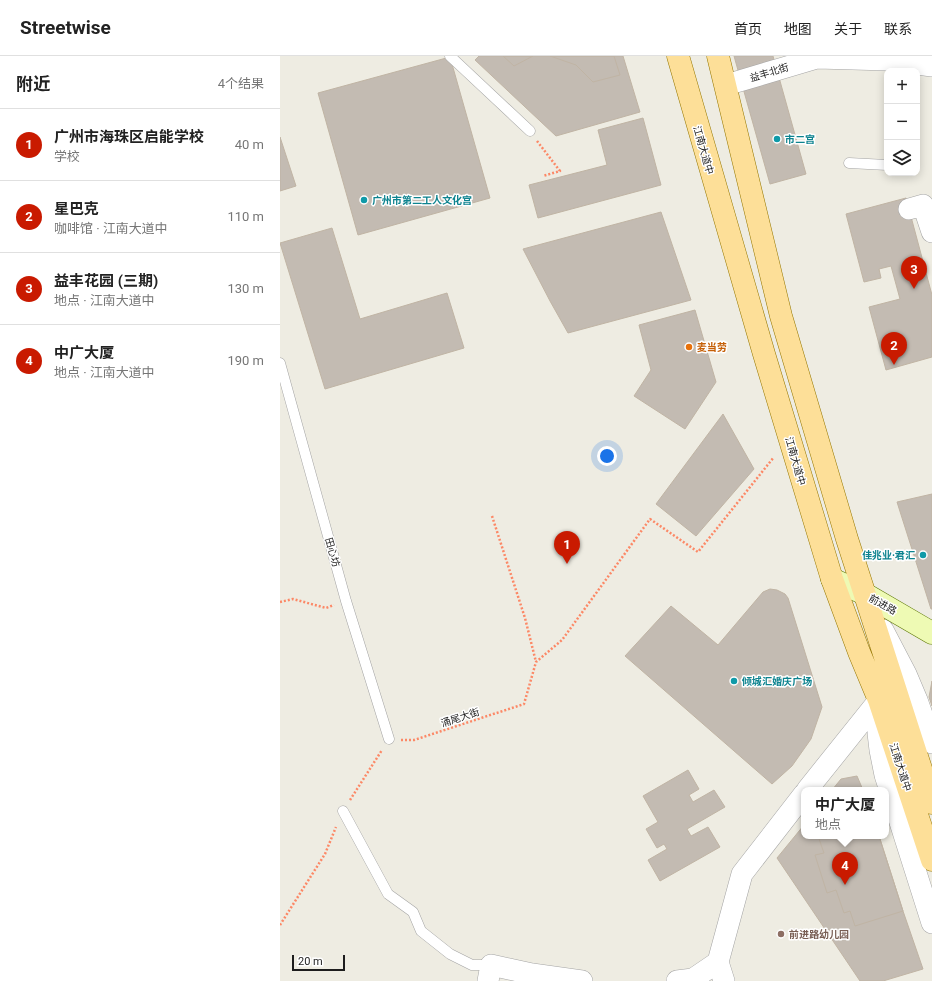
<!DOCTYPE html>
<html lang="zh">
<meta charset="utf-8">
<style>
:root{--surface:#fff;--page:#f2f2f2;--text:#222;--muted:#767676;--line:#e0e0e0;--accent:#c91a00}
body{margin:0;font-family:Roboto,"Noto Sans SC",sans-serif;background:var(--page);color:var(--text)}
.controls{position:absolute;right:12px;top:12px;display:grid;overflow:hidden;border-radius:8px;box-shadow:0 2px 10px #0003}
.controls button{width:36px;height:36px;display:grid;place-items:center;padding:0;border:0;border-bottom:1px solid var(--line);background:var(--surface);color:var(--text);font:20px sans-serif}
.scale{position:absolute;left:12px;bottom:10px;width:53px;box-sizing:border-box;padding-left:4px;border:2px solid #1d1d1d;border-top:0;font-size:11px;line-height:14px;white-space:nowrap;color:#1d1d1d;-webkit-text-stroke:3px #fff;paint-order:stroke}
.you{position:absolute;left:327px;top:400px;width:14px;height:14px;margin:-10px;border:3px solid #fff;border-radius:50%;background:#1a73e8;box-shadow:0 0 0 6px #1a73e833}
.badge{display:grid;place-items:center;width:26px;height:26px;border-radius:50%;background:var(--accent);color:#fff;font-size:13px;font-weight:700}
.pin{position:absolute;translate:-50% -33px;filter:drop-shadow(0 1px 2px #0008)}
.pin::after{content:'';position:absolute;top:21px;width:14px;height:12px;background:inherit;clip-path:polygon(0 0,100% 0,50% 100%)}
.popup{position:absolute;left:521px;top:731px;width:88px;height:52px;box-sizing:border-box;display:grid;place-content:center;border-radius:8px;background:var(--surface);filter:drop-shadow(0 1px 3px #0005);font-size:13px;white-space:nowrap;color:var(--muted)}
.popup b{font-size:15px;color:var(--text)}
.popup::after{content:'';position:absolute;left:50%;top:100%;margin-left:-8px;border:8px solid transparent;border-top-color:var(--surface)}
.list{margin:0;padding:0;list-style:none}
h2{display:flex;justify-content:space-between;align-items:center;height:52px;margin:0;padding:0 16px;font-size:17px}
h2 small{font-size:13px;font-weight:400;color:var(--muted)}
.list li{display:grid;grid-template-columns:26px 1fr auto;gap:12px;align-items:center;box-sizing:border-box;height:72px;padding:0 16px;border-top:1px solid var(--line)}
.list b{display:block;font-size:15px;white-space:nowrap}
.list p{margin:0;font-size:13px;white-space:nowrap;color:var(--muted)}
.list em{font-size:13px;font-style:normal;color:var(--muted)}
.icon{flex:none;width:22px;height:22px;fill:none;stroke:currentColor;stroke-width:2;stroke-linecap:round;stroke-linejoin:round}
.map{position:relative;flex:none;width:652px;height:925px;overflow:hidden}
header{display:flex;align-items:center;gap:24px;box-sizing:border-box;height:56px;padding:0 20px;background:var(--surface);border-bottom:1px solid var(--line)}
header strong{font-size:19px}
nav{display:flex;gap:22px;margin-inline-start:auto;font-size:14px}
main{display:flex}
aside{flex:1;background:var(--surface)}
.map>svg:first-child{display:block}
.building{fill:#c3bbb2;stroke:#c0b4a4}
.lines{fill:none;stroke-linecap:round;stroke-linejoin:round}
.service-casing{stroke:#a4a4a4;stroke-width:11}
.minor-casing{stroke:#a4a4a4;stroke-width:22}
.secondary-casing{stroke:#5a7503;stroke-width:23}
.primary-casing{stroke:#957700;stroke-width:23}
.path{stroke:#fc8866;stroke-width:2.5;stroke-dasharray:2 2;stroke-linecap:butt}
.service{stroke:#fff;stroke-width:10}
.minor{stroke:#fff;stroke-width:21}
.secondary{stroke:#eefab4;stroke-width:22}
.primary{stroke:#fddf98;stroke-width:22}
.culture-dot{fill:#0f9aa8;stroke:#fff;stroke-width:1.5}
.food-dot{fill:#e8710a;stroke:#fff;stroke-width:1.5}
.education-dot{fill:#8d6e63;stroke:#fff;stroke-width:1.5}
.labels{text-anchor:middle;stroke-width:3;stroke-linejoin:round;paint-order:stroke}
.street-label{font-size:10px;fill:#1d1d1d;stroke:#fff}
.culture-label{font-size:10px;font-weight:bold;fill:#0d838f;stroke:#fff;text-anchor:start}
.food-label{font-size:10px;font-weight:bold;fill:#c56008;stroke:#fff;text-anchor:start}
.education-label{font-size:10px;font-weight:bold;fill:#785e54;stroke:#fff;text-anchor:start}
</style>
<header>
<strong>Streetwise</strong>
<nav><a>首页</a><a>地图</a><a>关于</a><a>联系</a></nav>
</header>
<main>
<aside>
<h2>附近<small>4个结果</small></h2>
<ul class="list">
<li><span class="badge">1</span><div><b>广州市海珠区启能学校</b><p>学校</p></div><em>40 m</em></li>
<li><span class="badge">2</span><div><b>星巴克</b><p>咖啡馆 · 江南大道中</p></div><em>110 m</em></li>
<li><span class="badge">3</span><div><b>益丰花园 (三期)</b><p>地点 · 江南大道中</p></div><em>130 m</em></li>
<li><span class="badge">4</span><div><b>中广大厦</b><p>地点 · 江南大道中</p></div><em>190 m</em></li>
</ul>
</aside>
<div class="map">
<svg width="652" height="925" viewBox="0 0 652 925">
<rect width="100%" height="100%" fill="#eeece2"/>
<path class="building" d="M199 0H343L360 56 276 80 195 4Z
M223 0H253L234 10Z
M270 0H334L340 19 313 26 296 9Z
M454 0H493L526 118 490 128Z
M170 1 210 142 78 179 38 37Z
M363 62 381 129 258 162 249 129 327 109 318 74Z
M0 81 16 130 0 135Z
M626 142 652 239V301L606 314 589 251 620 243 611 210 599 213 601 222 584 226 566 158Z
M381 156 411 244 288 277 270 245 243 193Z
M52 172 80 263 167 237 184 292 45 333 0 187Z
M415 254 436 326 405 373 354 340 371 314 359 269Z
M443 358 474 413 416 480 376 448Z
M652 438V553H651L617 446Z
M490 533 497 534 505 538 508 542 542 651 531 683 512 710 492 728 345 600 391 550 438 589 483 536Z
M652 625V650L649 641Z
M408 714 419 733 409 739 413 746 434 734 445 751 407 773 411 780 428 771 440 791 380 825 368 804 387 793 384 788 377 792 366 773 378 766 363 740Z
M577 720 583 734H552L561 723Z
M524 769V780H599L623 855 643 913 603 925H580L497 802Z
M538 780H599L623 855 575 870 570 855 564 857 556 834 547 837 535 799 544 797Z"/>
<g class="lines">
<defs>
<path id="service" d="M170 0 250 75
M569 107 607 109
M0 307 66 545 109 683
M63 755 108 838 133 856 141 875 170 898 192 909H211"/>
<path id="minor" d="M446 29 537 2 608 4 652 10
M629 153 643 149 652 176
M603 574 626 618 637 644 652 687
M599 649 598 677 600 694 605 719 652 867
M527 734 599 644
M438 906 444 925
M208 925 211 909 252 918 302 925
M397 925 413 923 438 906 462 818 524 738"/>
<path id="secondary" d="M552 523 585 538 652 577"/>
<path id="primary" d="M398 0 484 298 552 523 579 596 599 644 652 804
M438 0 501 260 567 483 652 747"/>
</defs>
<use href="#service" class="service-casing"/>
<use href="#minor" class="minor-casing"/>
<use href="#secondary" class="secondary-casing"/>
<use href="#primary" class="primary-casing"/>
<path class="path" d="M257 85 280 115 263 120
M212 460 245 562 256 606
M0 546 13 543 46 552 54 549
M121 684H134L244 648 256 606 282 584 370 463 418 496 494 401
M70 744 102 694
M0 869 45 798 56 771"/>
<use href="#service" class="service"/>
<use href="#minor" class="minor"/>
<use href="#secondary" class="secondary"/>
<use href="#primary" class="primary"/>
</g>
<g class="culture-dot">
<circle cx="497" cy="83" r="4"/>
<circle cx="84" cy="144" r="4"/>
<circle cx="643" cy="499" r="4"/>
<circle cx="454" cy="625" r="4"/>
</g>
<circle class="food-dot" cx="409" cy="291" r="4"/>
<circle class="education-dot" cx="501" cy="878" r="4"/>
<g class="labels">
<g class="street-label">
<text transform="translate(489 16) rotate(-17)" y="4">益丰北街</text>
<text transform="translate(424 94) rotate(74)" y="4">江南大道中</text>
<text transform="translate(516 405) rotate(74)" y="4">江南大道中</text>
<text transform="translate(53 496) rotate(74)" y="4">田心坊</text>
<text transform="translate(603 548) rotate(29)" y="4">前进路</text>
<text transform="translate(180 661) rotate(-18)" y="4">涌尾大街</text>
<text transform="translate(621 711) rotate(72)" y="4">江南大道中</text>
</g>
<g class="culture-label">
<text x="505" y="87">市二宫</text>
<text x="92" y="148">广州市第二工人文化宫</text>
<text x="635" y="503" text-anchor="end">佳兆业·君汇</text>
<text x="462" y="629">倾城汇婚庆广场</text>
</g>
<g class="food-label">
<text x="417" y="295">麦当劳</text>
</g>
<g class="education-label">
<text x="509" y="882">前进路幼儿园</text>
</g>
</g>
</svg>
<div class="controls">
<button>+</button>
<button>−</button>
<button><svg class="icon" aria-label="layers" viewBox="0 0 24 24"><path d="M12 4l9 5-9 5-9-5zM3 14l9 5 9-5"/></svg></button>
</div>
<div class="scale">20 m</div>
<div class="you"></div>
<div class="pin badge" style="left:287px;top:508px">1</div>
<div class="pin badge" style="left:614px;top:309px">2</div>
<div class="pin badge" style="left:634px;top:233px">3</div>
<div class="pin badge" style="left:565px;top:829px">4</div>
<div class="popup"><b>中广大厦</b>地点</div>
</div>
</main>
